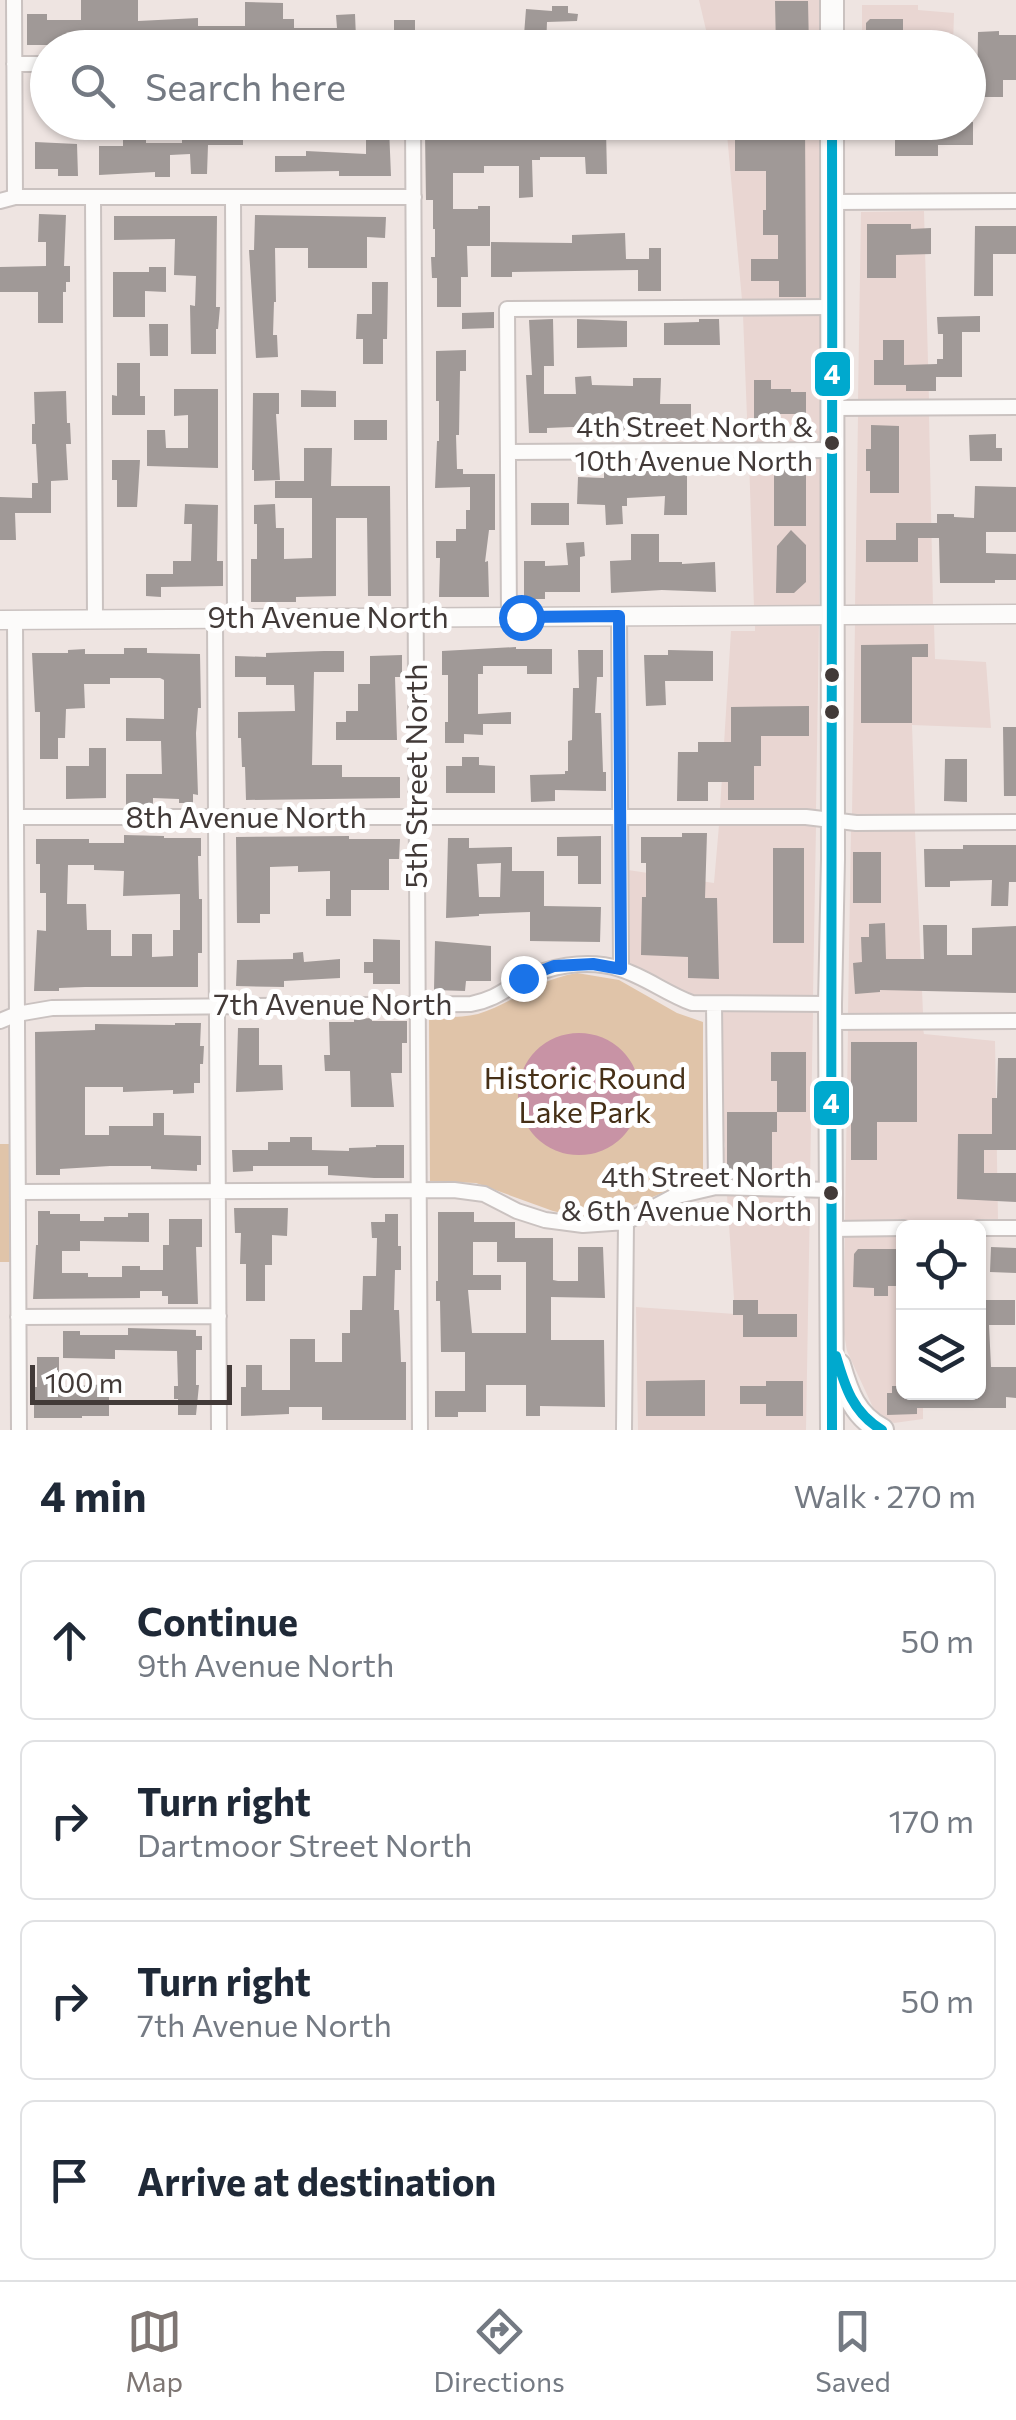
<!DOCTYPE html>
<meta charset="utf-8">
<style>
:root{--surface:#fff;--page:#f6f6f7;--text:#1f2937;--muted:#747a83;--line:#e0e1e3;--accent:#7e7673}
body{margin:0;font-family:Commissioner,sans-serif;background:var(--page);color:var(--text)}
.controls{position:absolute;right:30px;bottom:30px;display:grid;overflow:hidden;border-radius:15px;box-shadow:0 2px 8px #0004}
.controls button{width:90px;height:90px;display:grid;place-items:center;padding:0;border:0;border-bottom:2px solid var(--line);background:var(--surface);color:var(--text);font:50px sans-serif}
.scale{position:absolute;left:30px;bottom:25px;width:202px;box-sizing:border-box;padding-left:10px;border:5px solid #423a38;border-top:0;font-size:28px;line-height:35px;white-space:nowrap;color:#423a38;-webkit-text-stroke:8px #fff;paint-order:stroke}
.stop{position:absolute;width:30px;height:30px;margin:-22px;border:8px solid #1a73e8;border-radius:50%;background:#fff}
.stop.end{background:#1a73e8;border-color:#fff;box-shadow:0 2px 10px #0008}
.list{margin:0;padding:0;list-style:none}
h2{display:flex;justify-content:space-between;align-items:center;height:130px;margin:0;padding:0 40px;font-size:42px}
h2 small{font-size:32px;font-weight:400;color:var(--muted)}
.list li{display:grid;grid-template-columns:65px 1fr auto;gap:30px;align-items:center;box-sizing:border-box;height:160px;margin:0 20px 20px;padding:0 20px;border:2px solid var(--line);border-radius:15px}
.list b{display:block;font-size:38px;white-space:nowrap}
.list p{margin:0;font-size:32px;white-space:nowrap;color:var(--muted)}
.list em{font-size:32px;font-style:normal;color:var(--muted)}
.icon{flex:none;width:55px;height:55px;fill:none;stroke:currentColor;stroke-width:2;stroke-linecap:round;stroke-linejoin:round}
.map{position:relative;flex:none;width:1016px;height:1430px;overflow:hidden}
.search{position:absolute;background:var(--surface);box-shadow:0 2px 8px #0004;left:30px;right:30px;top:30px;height:110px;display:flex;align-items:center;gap:25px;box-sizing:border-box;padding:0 35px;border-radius:55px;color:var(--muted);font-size:38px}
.sheet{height:850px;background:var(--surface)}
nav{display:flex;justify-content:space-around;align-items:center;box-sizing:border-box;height:140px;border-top:2px solid var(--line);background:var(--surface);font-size:28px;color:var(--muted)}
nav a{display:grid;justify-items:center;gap:5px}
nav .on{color:var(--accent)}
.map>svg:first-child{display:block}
.built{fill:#e9d6d2}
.green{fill:#e0c4a9}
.water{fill:#c893a5}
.building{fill:#a09997;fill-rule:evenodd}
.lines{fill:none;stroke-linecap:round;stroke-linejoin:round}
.minor-casing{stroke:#cac2c0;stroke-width:18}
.tertiary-casing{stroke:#cac2c0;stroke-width:21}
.primary-casing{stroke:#cac2c0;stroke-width:26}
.minor{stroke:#fcfbfa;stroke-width:14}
.tertiary{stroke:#fcfbfa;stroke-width:18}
.primary{stroke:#fcfbfa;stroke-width:22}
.bus-1-casing{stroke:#fff;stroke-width:18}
.bus-1{stroke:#00a9ce;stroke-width:10}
.route{stroke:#1a73e8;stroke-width:12}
.bus-dot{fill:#423a38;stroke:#fff;stroke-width:4}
.labels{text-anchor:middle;stroke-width:10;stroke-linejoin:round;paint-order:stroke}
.bus-label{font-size:28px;fill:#423a38;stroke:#fff;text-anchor:end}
.street-label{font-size:30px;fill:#423a38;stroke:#fff}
.park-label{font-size:30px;fill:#463017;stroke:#fff}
.line-badge{stroke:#fff;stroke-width:4}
.badge-label{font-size:28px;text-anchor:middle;font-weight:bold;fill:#fff}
</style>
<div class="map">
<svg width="1016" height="1430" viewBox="0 0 1016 1430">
<rect width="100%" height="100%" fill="#eee4e1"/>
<path class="built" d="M699 0H825V47H710Z
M862 5H918V10L954 13 953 47H862Z
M726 123H825L824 299 742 300Z
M924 211 929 400H858L861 212Z
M743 315H824L822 443H748Z
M929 415 933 607H855L858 416Z
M821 458 819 607 754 608 749 459Z
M819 623 816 810 720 809 731 631H755V624Z
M855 623H934L935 659 986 662 991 728 912 725 915 815 852 814Z
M719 825 816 826 813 996 693 995 673 988 628 964V870L714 883Z
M851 830 915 831 923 1013 848 1014Z
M721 1012H813L810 1181 725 1179 723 1151 725 1146 722 1130Z
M923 1029 924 1034 995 1041 998 1220 845 1221 848 1030Z
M727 1195 810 1197 806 1430H638L636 1307 735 1314Z
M845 1236H903L904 1392 923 1393V1419L894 1423 876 1414 847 1351 843 1328Z"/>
<path class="green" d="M577 973 619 980 677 1013 703 1022V1179L672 1189 604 1217H579L553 1211 476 1183 430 1181 429 1017C446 1017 462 1018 478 1014 514 1003 538 979 577 973Z
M0 1144H10V1262H0Z"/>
<path class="water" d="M518 1094a61 61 0 1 1 122 0a61 61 0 1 1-122 0Z"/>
<path class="building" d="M81 0H138V21L198 18V26H245V2L283 3V19H294V28H337L336 15 355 14 356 38 326 40V46L55 48V45H27V14H47V20H81Z
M775 1H808L809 48H776Z
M552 6H568V13L578 14 577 21 547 22 546 48H523L526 9 552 11Z
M870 19H903V39H891V48H866V23Z
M394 20H415V48H394Z
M999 31V35H1016V80H1003V97H977L978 32Z
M735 122H805L806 297H779V281H751V259H778V235H763V210H766V171H735Z
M895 122H973V145H938V156H895Z
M552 124H568V131L606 130 607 174H586L585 157H540V160H532L533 197 519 198V166H484V173H453V209H478V206H490V246H467L468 277H461V307H437V278H432L431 257H435V229H433V200H426L425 134 490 136V130H519V126Z
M211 127H243V145H208L207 174H191L190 154 170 155V177H155V172L99 175V146H123V134H146V143H182V134H211Z
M366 128H389L391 176H339V171L275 172V156H306V151L366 154Z
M35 142 77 144 78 176H58V169H35Z
M39 214 66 215 64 266H70V282H66V292H63V323H38V292H0V267L46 266V242H38Z
M255 215 386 217 385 238 367 237V268H308V248H275L276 302H274L273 335H277L278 357 256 358 249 250H254Z
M114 216H217L216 307H220L218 329H216V354H191L190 305 195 306 196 276 174 275 175 239 114 240Z
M867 224H911V229L931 228V254L896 255V278H867Z
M975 226H1016V254H993V296H974Z
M625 233 626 259H649V248H661V291H638V270L512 272V277H491V242L572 243V235Z
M149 267H166V292L145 291V317H113V272H149Z
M372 282H388L387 339H383V364H363V339H356L357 314H372Z
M494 312V328L462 329V313Z
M980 316V332H962V377H936V391H906V385H874V360H883V340H904V365L937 364V359H943V334H938L937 317Z
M553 319 554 366H544V394H576L575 377 591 376 592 385 633 386V378H661L660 404H691V431H605V427H572L547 428V433H529L526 375H532L529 320Z
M577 319 627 321V347L577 348Z
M699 319H719L720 345H664V323L699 322Z
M149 324H168V356H150Z
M466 350V371H460L459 435H456L457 469H463V474H495V530H489L485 562 488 561 489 597H439L440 558H436V541H456V529H466V510H470V487L435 488 437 441H439V401H436V351Z
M117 363H140V396H145V415H112V395L117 396Z
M754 380H771V389H791V392H806V414H771V436H754Z
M174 389H218V468L147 466V430H165L166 448H188V415L174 416Z
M301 390 336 391V407H301Z
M66 391 67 423H70L71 444H66L68 480 51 481V513H15L16 540H0V497L32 498V483H38L36 444H32V424H35L34 392Z
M253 393H279V414H276L280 480 254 481V470H252Z
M354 420H387V440H354Z
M871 425 899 426V493H870V471H866V449H871Z
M996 434V448H1002V461H970L969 435Z
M304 448H332L331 486H390L391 596H368L367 518H336V596L296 597V602H251V559H257V524H254V505L275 504 276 528H284V559L312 558V498H275V481H304Z
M112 460H140L137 507H117V480H112Z
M774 461H806V526H774Z
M604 467H687V515H664L665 496 627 498V506H622L623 524 606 525 605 505 577 504 578 477 604 478Z
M975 486 1016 487V532H986V553L1016 554V580H995V583H940L939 538H918V562H866V540H896V523H937V514H954V517L974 518Z
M531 503H569V525H531Z
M185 504 218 505 217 561H223V586L161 587V597L146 596V574H173V561H191L192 524H184Z
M791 530 806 545V582L794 593H776L777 546Z
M631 534H659V562H682V564L715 562 716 592 662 590 611 593 610 561 631 560Z
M584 542 585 556 580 557V592H545V599H524V561H545V566L568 565 566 543Z
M928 644V657H912V723H861V645Z
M516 647V649H552V674H527V666H483V674H478V714L511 712V724H483V735L464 734V743H445V722H448V675H442V651Z
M124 648H147V653L200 654 201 708H198L196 733 198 795 193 794V803H179V799L153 798V806H126V774H162L161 741H126V718L164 719V680L160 678H110V684H84L85 708 66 709 65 738H58V759H40V712H35L32 653H68V650L85 649V654H124Z
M578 650H603V677H597L595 713H601L603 772H606V791L555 790V801L531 802 530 775 565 774V771H568V741L572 740 573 688H579Z
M668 650 713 651V681H665L666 705 646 706 644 655H668Z
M324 651H344V672H314L312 765H342V777H400V798L246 800 245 767H242L241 738H238V712L295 711 294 685H266V677H235V656L266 657V653Z
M402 655V677H395L397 740H336V722H346V711H358V684H370V656Z
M809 706V736H761V766H754V800H728V782H708V801H677L678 752H698V742H731V707Z
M1003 727H1016V796H1004Z
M89 748H106V798L66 799V766H89Z
M462 757H479V765L495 766V793H446V766H462Z
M945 759H967V802L944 801Z
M682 833H707L705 898H717L719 979 688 978V957L641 955 642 897H646V863H641V837H682Z
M124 835 164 836V838H201V856H198L199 899H202V953H198V987H85L59 988V991H34L37 930 46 931V893H40V864H36V839H89V843H124ZM68 865H94V870L124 871 123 896 180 894V930H173V956L152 957V934H132V956H111V930H87L86 904H67Z
M349 836V839H400L399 859H389V890H351V916H326V899H330V871L298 872V866L270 867V914H260V923H237L236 837Z
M601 836V884H578V856H557V837Z
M448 838H469V848L512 847V871H544V906L601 907 600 942 530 941V912L479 914V916L446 918ZM501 863 500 897H479L477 864Z
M963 845H1016V882H1009L1008 906H991L992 880 950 881V887H925L924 849H963Z
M773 848H804V943H773Z
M853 852H881V903H853Z
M885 923 886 959H924L923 925H947V955H972V928L1016 926V993L880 990V992L855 994 853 963 862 962 861 937H869V924Z
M373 939 400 940V984H373V973H364V962H373Z
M435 941 491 946V981H466L465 991 434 990Z
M303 952 304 962 340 959V978L284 981V987L236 986 237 960 293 959V953Z
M372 1018V1021H407V1043H402V1073H391L394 1107H351L350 1071H325L324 1055H330L329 1022H354V1019Z
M175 1023H201L200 1046H204L203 1064H200V1083H194V1093L173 1094V1090L123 1092V1087H85V1135H109V1126H153V1113H164V1135L201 1136V1165H197V1171L151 1169V1166H110L60 1169V1175H36L35 1032 95 1030V1024L175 1025Z
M238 1028H259V1065H282L283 1090 236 1092Z
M851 1042H917V1122H877V1160H851Z
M771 1052H806V1112H777V1081H771Z
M998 1058H1016V1150H984V1173H1016V1202L957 1199 958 1134H992V1098H997Z
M727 1112H777V1132H772V1175H727Z
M290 1137H312V1150L349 1151V1148L376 1147V1145H404V1178H374L328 1175V1166H253V1171L233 1172 232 1150H268V1142H290Z
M234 1208H288L287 1236 272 1235V1265H265V1301H246V1264H240L241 1233H235Z
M38 1211H50V1214H80V1221H104V1217H128V1213H149V1242L80 1241V1251H62V1273H88V1277H122V1266H140V1270H163V1245H169V1219H202V1247H196L198 1304H168V1296H162V1291H140V1298L33 1299 36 1245H38Z
M438 1212H474V1222H515V1238H553V1280L558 1281H578V1247H603L605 1298 551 1297V1340H604L605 1407 540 1406V1416H526V1385H486V1412H458V1417H435V1391H465V1352H441L440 1301H436V1281H438ZM473 1242H497V1262H526V1333H472L468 1290H501V1275H473Z
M385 1214H398V1246H401V1270H395L394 1310H399L401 1362H406V1420H322V1407H289V1414L241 1416V1387H246V1365H262V1390H290V1339H315V1362H342V1333H350V1310H362L363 1276H376L377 1238H372L371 1222H385Z
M991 1247 1016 1248V1273L990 1272Z
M858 1249H904V1286H888V1296H874V1288L853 1287 854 1254Z
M733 1300H758V1314H797V1337H743V1315H733Z
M978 1300H1015V1325H989L991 1367H1016V1398L1006 1397V1408H917V1414L887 1415V1393H892V1386H904V1392H978Z
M128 1328 196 1330V1336H202V1350H196V1385H199L196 1415H178V1399H174V1386H178L177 1351 115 1350V1359L63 1358V1331H80V1335H128Z
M37 1357H59V1387L109 1384V1416H82V1418H34V1387H37Z
M705 1380V1416H646V1381Z
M766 1381H803V1416H766V1404H740V1386H766Z"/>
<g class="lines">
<defs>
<path id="minor" d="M14 0 15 197
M14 64H48
M413 122 420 1430
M93 197 95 619
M233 198 235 619
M0 201 15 197H414
M832 202 1016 201
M832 408 1016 407
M508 452 832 450
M619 616 621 969
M509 617 507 309 832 307
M215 619 219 1430
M15 620 19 1430
M16 817H806L856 823 1016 822
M714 1004 716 1187
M0 1021 17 1014 52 1008 471 1004C502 998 509 984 535 974 561 964 593 960 620 969 644 976 667 994 692 1003L830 1004
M830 1022 1016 1021
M18 1192 454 1190 484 1194 517 1211 545 1220 583 1225 626 1222 673 1197 716 1187 830 1190
M978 1228H1016
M831 1229 904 1228
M18 1317 219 1316
M624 1430 626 1222"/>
<path id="tertiary" d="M0 620 1016 614"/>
<path id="primary" d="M832 0V48
M832 122 833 859 830 1004 832 1430
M839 1365C847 1393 855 1416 882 1430"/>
</defs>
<use href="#minor" class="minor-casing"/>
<use href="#tertiary" class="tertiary-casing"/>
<use href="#primary" class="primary-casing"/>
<use href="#minor" class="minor"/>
<use href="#tertiary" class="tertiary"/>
<use href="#primary" class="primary"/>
<defs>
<path id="bus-1" d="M836 1356C845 1387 853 1413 882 1430
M832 1430C830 994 833 558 832 122"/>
</defs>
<use href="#bus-1" class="bus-1-casing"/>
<use href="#bus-1" class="bus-1"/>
</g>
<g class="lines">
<path class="route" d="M521 617 619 616 621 969 593 964 554 966 523 978"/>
</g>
<g class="bus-dot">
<circle cx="832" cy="443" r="9"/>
<circle cx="832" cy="675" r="9"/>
<circle cx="832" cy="712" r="9"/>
<circle cx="831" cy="1193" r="9"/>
</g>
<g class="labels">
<g class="bus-label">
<text x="813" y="437">4th Street North &amp;<tspan x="813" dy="34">10th Avenue North</tspan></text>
<text x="812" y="1187">4th Street North<tspan x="812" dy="34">&amp; 6th Avenue North</tspan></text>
</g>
<g class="street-label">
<text x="328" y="628">9th Avenue North</text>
<text transform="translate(417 776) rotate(-90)" y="10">5th Street North</text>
<text x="246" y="828">8th Avenue North</text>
<text x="333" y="1015">7th Avenue North</text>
</g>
<g class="park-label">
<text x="585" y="1089">Historic Round<tspan x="585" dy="34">Lake Park</tspan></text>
</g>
</g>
<g class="line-badge">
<rect x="813" y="350" width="39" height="48" rx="10" fill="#00a9ce"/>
<rect x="812" y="1079" width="39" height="48" rx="10" fill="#00a9ce"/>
</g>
<g class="badge-label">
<text x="832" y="384">4</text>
<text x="831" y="1113">4</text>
</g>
</svg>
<div class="controls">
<button><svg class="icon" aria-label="locate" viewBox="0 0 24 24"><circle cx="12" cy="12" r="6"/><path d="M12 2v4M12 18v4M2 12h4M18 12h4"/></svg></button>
<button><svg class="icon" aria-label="layers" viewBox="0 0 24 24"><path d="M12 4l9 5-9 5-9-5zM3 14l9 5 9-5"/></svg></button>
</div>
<div class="scale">100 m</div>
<div class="stop" style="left:521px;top:617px"></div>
<div class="stop end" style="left:523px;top:978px"></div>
<div class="search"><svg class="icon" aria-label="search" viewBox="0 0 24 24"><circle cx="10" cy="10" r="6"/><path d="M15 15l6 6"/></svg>Search here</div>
</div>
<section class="sheet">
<h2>4 min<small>Walk · 270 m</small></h2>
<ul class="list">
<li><svg class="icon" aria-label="ahead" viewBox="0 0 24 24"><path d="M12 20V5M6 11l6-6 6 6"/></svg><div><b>Continue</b><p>9th Avenue North</p></div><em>50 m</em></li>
<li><svg class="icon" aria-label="right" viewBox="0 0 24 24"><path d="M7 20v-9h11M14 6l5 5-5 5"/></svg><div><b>Turn right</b><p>Dartmoor Street North</p></div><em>170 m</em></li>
<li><svg class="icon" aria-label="right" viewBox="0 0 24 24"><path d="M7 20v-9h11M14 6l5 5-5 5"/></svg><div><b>Turn right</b><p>7th Avenue North</p></div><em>50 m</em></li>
<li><svg class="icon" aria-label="arrive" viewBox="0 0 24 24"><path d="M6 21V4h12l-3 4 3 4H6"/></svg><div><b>Arrive at destination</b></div></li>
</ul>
</section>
<nav>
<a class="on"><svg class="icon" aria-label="map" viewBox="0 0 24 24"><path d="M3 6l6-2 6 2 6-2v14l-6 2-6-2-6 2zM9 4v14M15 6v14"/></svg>Map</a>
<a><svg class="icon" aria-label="directions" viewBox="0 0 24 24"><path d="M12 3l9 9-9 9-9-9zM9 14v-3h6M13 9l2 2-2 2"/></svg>Directions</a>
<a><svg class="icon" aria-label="saved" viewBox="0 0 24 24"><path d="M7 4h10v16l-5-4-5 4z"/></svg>Saved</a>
</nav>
